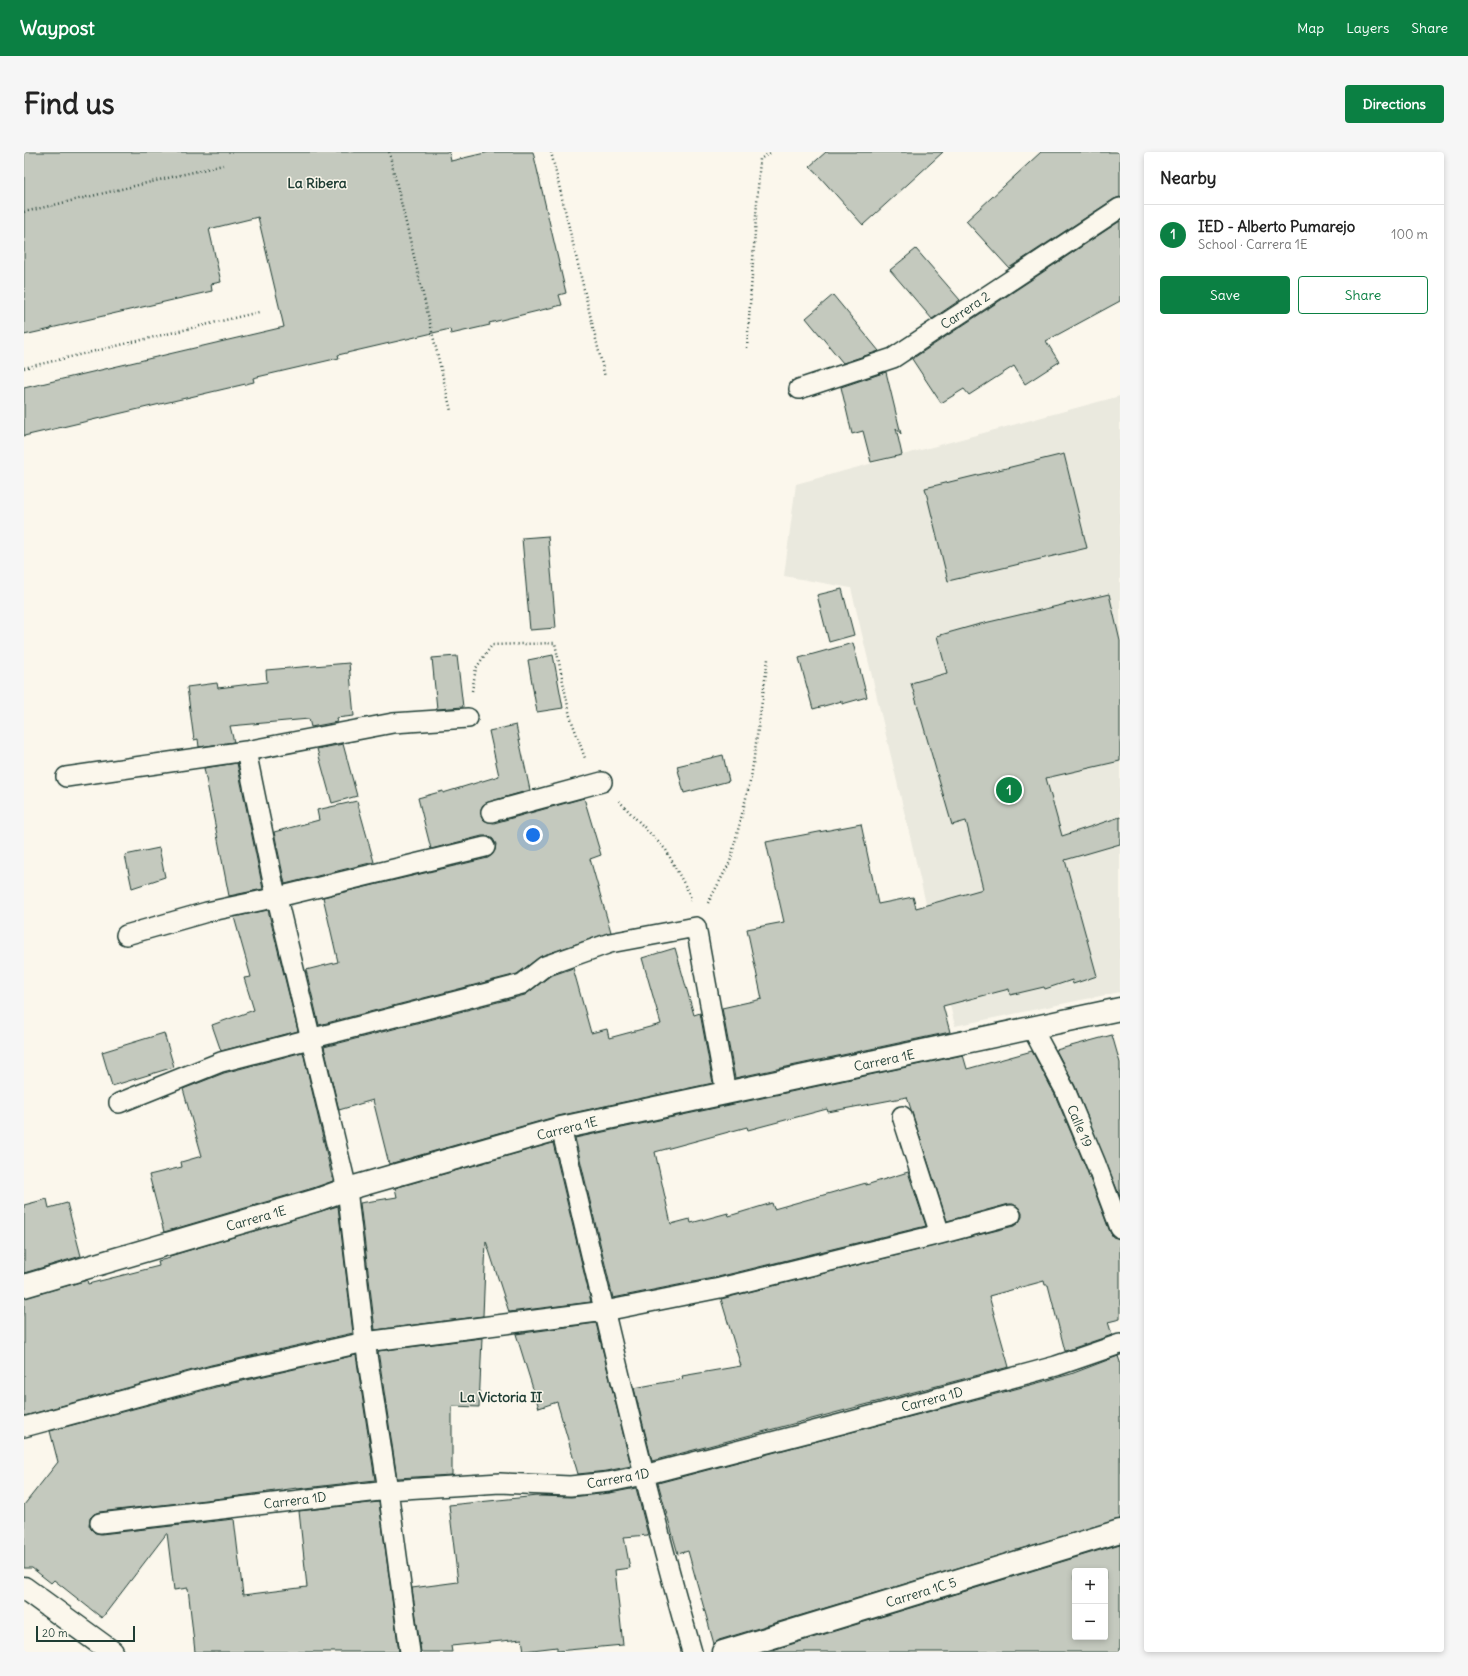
<!DOCTYPE html>
<meta charset="utf-8">
<style>
:root{--surface:#fff;--page:#f6f6f6;--text:#222;--muted:#767676;--line:#e0e0e0;--accent:#0b8043}
body{margin:0;font-family:Delius,sans-serif;background:var(--page);color:var(--text)}
.controls{position:absolute;right:12px;bottom:12px;display:grid;overflow:hidden;border-radius:4px;box-shadow:0 2px 6px #0003}
.controls button{width:36px;height:36px;display:grid;place-items:center;padding:0;border:0;border-bottom:1px solid var(--line);background:var(--surface);color:var(--text);font:20px sans-serif}
.scale{position:absolute;left:12px;bottom:10px;width:99px;box-sizing:border-box;padding-left:4px;border:2px solid #1f3d34;border-top:0;font-size:11px;line-height:14px;white-space:nowrap;color:#1f3d34;-webkit-text-stroke:3px #fbf7ec;paint-order:stroke}
.you{position:absolute;left:509px;top:683px;width:14px;height:14px;margin:-10px;border:3px solid #fff;border-radius:50%;background:#1a73e8;box-shadow:0 0 0 6px #1a73e833}
.badge{display:grid;place-items:center;width:26px;height:26px;border-radius:50%;background:var(--accent);color:#fff;font-size:13px;font-weight:700}
.pin{position:absolute;translate:-50% -50%;border:2px solid #fff;box-shadow:0 1px 4px #0006}
.list{margin:0;padding:0;list-style:none}
h2{display:flex;justify-content:space-between;align-items:center;height:52px;margin:0;padding:0 16px;font-size:17px}
h2 small{font-size:13px;font-weight:400;color:var(--muted)}
.list li{display:grid;grid-template-columns:26px 1fr auto;gap:12px;align-items:center;box-sizing:border-box;height:60px;padding:0 16px;border-top:1px solid var(--line)}
.list b{display:block;font-size:15px;white-space:nowrap}
.list p{margin:0;font-size:13px;white-space:nowrap;color:var(--muted)}
.list em{font-size:13px;font-style:normal;color:var(--muted)}
.actions{display:flex;gap:8px;padding:12px 16px}
.actions a{flex:1;padding:9px 0;border:1px solid var(--accent);border-radius:4px;text-align:center;font-size:14px;color:var(--accent)}
.actions .main{background:var(--accent);color:#fff}
.map{position:relative;flex:none;width:1096px;height:1500px;overflow:hidden;border-radius:4px}
header{display:flex;align-items:center;gap:24px;box-sizing:border-box;height:56px;padding:0 20px;background:var(--accent);color:#fff}
header strong{font-size:19px}
nav{display:flex;gap:22px;margin-inline-start:auto;font-size:14px}
.intro{display:flex;align-items:center;justify-content:space-between;box-sizing:border-box;height:96px;padding:0 24px}
h1{margin:0;font-size:28px}
.button{padding:10px 18px;border-radius:4px;background:var(--accent);color:#fff;font-size:14px;font-weight:700}
main{display:flex;gap:24px;padding:0 24px}
aside{flex:1;background:var(--surface);border-radius:4px;box-shadow:0 2px 6px #0003}
.map>svg:first-child{display:block}
.built{fill:#eae9de}
.building{fill:#c4c9be;stroke:#1f3d34;fill-rule:evenodd}
.lines{fill:none;stroke-linecap:round;stroke-linejoin:round}
.lane-casing{stroke:#1f3d34;stroke-width:22}
.street-casing{stroke:#1f3d34;stroke-width:25}
.path{stroke:#1f3d34;stroke-width:2.5;stroke-dasharray:1 3;stroke-linecap:butt}
.lane{stroke:#fbf7ec;stroke-width:19}
.street{stroke:#fbf7ec;stroke-width:22}
.labels{text-anchor:middle;stroke-width:3;stroke-linejoin:round;paint-order:stroke}
.street-label{font-size:13px;fill:#1f3d34;stroke:#fbf7ec}
.neighbourhood-label{font-size:14px;font-weight:bold;fill:#1f3d34;stroke:#fbf7ec}
</style>
<header>
<strong>Waypost</strong>
<nav><a>Map</a><a>Layers</a><a>Share</a></nav>
</header>
<div class="intro"><h1>Find us</h1><a class="button">Directions</a></div>
<main>
<div class="map">
<svg width="1096" height="1500" viewBox="0 0 1096 1500">
<rect width="100%" height="100%" fill="#fbf7ec"/>
<filter id="ink" filterUnits="userSpaceOnUse"><feTurbulence type="fractalNoise" baseFrequency=".025" numOctaves="2"/><feDisplacementMap in="SourceGraphic" scale="8" xChannelSelector="R" yChannelSelector="G"/><feConvolveMatrix kernelMatrix="1 2 1 2 8 2 1 2 1" color-interpolation-filters="sRGB"/></filter>
<g filter="url(#ink)">
<path class="built" d="M1096 244V840L931 874 827 436 760 424 772 332Z"/>
<path class="building" d="M0 0H425L427 9 465 0H509L542 141 535 143 538 153 465 171 466 173 427 182 426 177 314 203 315 206 229 226 230 230 0 284V236L260 175 234 65 185 77 197 130 187 132 188 139 27 176V177L0 183Z
M802 0H919L839 73 786 14Z
M1017 0H1096V45L1090 47 985 116 942 69Z
M1096 69V149L1022 189 1035 210 1001 232 990 214 945 243 940 237 917 251 888 207Z
M892 97 936 148 908 167 866 118Z
M809 143 855 199 819 211 782 166Z
M862 220 877 282 872 276 878 303 847 310 839 279 828 282 817 235Z
M1040 302 1063 396 924 429 901 336Z
M524 384 532 476 506 478 498 386Z
M818 437 830 483 805 490 793 443Z
M1085 442 1096 489V609L1022 626 1038 684 1096 665V692L1041 708 1073 824 1049 832 1048 828 1021 837 1020 835 986 843 985 837 919 854 926 880 711 926 698 856 738 847 723 777 760 770 742 690 837 672 854 752 889 745 892 756 959 737 942 669 928 673 887 531 923 521 913 484 952 473Z
M829 491 843 545 818 552V549L789 557 775 506Z
M529 503 539 556 513 560 504 508Z
M433 504 439 555 413 557 408 506Z
M325 511 330 564 312 566 313 570 287 575 285 567 206 574 210 590 175 595 174 587 170 588 163 535 193 531 194 536 243 530 242 518Z
M492 573 506 638 464 650 459 653 457 657V663L460 668 464 670 470 671 560 646 577 703 566 707 587 780 517 804 493 822 295 873 282 818 314 810 299 745 464 706 468 703 471 698 472 692 469 687 464 684H458L407 697 394 646 419 639V641L475 624 465 579Z
M319 592 333 644 308 651 293 597Z
M699 603 705 629 660 641 653 614Z
M213 611 239 737 205 744 180 616Z
M333 649 350 710 261 732 250 680 295 668 293 658Z
M135 696 141 725 108 736 101 703Z
M244 758 274 879 197 899 188 873 230 858 220 826 227 825 210 765Z
M651 796 670 863 676 861 689 931 534 964 365 1012 349 948 315 958 300 895 501 843 526 824 549 816 567 881 583 877 585 886 637 872 618 806Z
M140 881 150 915 88 934 78 900Z
M1088 883 1096 911V1045L1051 934 1032 898Z
M1008 899 1031 943 1062 1016 1086 1080 1089 1085 1096 1087V1167L1084 1170 1088 1183 1041 1199 1024 1133H1021L1020 1129 965 1144 985 1215 628 1309 610 1236 659 1227 658 1224 717 1214 697 1147 990 1074 995 1070 998 1065V1061L994 1055 989 1052H985L923 1069 883 945 804 960 803 957 724 978 723 975 631 1000 647 1072 666 1067 667 1071 704 1061 705 1064 748 1051 750 1057 842 1031V1033L884 1020 902 1074 694 1125 589 1146 551 986 939 903 943 917Z
M279 900 309 1029 289 1036 140 1080 125 1023 158 1015 157 1010 178 1004 159 937 200 921Z
M529 991 567 1150 485 1160 462 1089 459 1164 351 1178 336 1051 373 1045 371 1036Z
M23 1047 25 1056 43 1051 57 1104 0 1121V1053Z
M314 1054 329 1181 187 1213 0 1264V1146L63 1128 64 1132 135 1114 134 1109 146 1106V1104Z
M572 1171 607 1314 583 1319 554 1322 533 1250 515 1256 492 1182Z
M458 1186 455 1255 428 1254V1323L373 1326 354 1199Z
M332 1203 351 1328 273 1337V1336L208 1345 75 1360 70 1362 66 1366 65 1373 67 1377 71 1381 77 1382 210 1367 219 1443 283 1435 275 1359 355 1350 375 1500H171L164 1436 150 1438 143 1381 78 1466 30 1428 27 1431 8 1416H0V1353L34 1310 26 1279 192 1235Z
M1094 1204 1096 1210V1367L695 1488 690 1492 664 1399 654 1402 634 1331 991 1237 1047 1222Z
M612 1336 624 1383 600 1385 606 1416 591 1418 599 1493 533 1499V1495L500 1499 498 1487 427 1494 428 1500H397L388 1436 434 1430 425 1353 514 1344 547 1345 586 1341Z
M1096 1392V1500H742ZM1051 1419H1081V1485H1051Z"/>
<g class="lines">
<defs>
<path id="lane" d="M775 237 869 206 1096 56
M222 599 249 730 323 1037 341 1190 364 1338 386 1500
M42 625 222 599 369 571 444 566
M467 660 578 630
M102 783 183 760 254 745 461 695
M1008 876 1041 938 1072 1012 1096 1076
M95 951 197 910 498 832 521 814 586 791 672 775 702 941
M878 964 916 1082
M537 976C579 1151 618 1327 668 1500
M0 1275 189 1224 341 1190 581 1159 696 1136 916 1082 987 1063
M76 1371 364 1338 476 1331 546 1334 585 1330 620 1323 817 1272 1032 1214 1096 1192"/>
<path id="street" d="M0 1134 293 1048 323 1037 537 976 1096 857
M0 1436 88 1500
M699 1500 1096 1379"/>
</defs>
<use href="#lane" class="lane-casing"/>
<use href="#street" class="street-casing"/>
<path class="path" d="M365 0 427 259
M527 0 581 225
M0 60 199 13
M723 196 736 7 748 0
M0 216 235 160
M448 539 452 516 468 493 531 491 546 564 561 606
M595 649 642 698 666 743 667 749
M684 751 706 710 727 626 744 507"/>
<use href="#lane" class="lane"/>
<use href="#street" class="street"/>
</g>
</g>
<g class="labels">
<g class="street-label">
<text transform="translate(941 158) rotate(-34)" y="5">Carrera 2</text>
<text transform="translate(860 908) rotate(-12)" y="5">Carrera 1E</text>
<text transform="translate(1056 974) rotate(67)" y="5">Calle 19</text>
<text transform="translate(543 976) rotate(-14)" y="5">Carrera 1E</text>
<text transform="translate(232 1066) rotate(-16)" y="5">Carrera 1E</text>
<text transform="translate(908 1247) rotate(-15)" y="5">Carrera 1D</text>
<text transform="translate(594 1326) rotate(-10)" y="5">Carrera 1D</text>
<text transform="translate(271 1348) rotate(-7)" y="5">Carrera 1D</text>
<text transform="translate(897 1440) rotate(-17)" y="5">Carrera 1C 5</text>
</g>
<g class="neighbourhood-label">
<text x="293" y="36">La Ribera</text>
<text x="477" y="1250">La Victoria II</text>
</g>
</g>
</svg>
<div class="controls">
<button>+</button>
<button>−</button>
</div>
<div class="scale">20 m</div>
<div class="you"></div>
<div class="pin badge" style="left:985px;top:638px">1</div>
</div>
<aside>
<h2>Nearby<small></small></h2>
<ul class="list">
<li><span class="badge">1</span><div><b>IED - Alberto Pumarejo</b><p>School · Carrera 1E</p></div><em>100 m</em></li>
</ul>
<div class="actions"><a class="main">Save</a><a>Share</a></div>
</aside>
</main>
